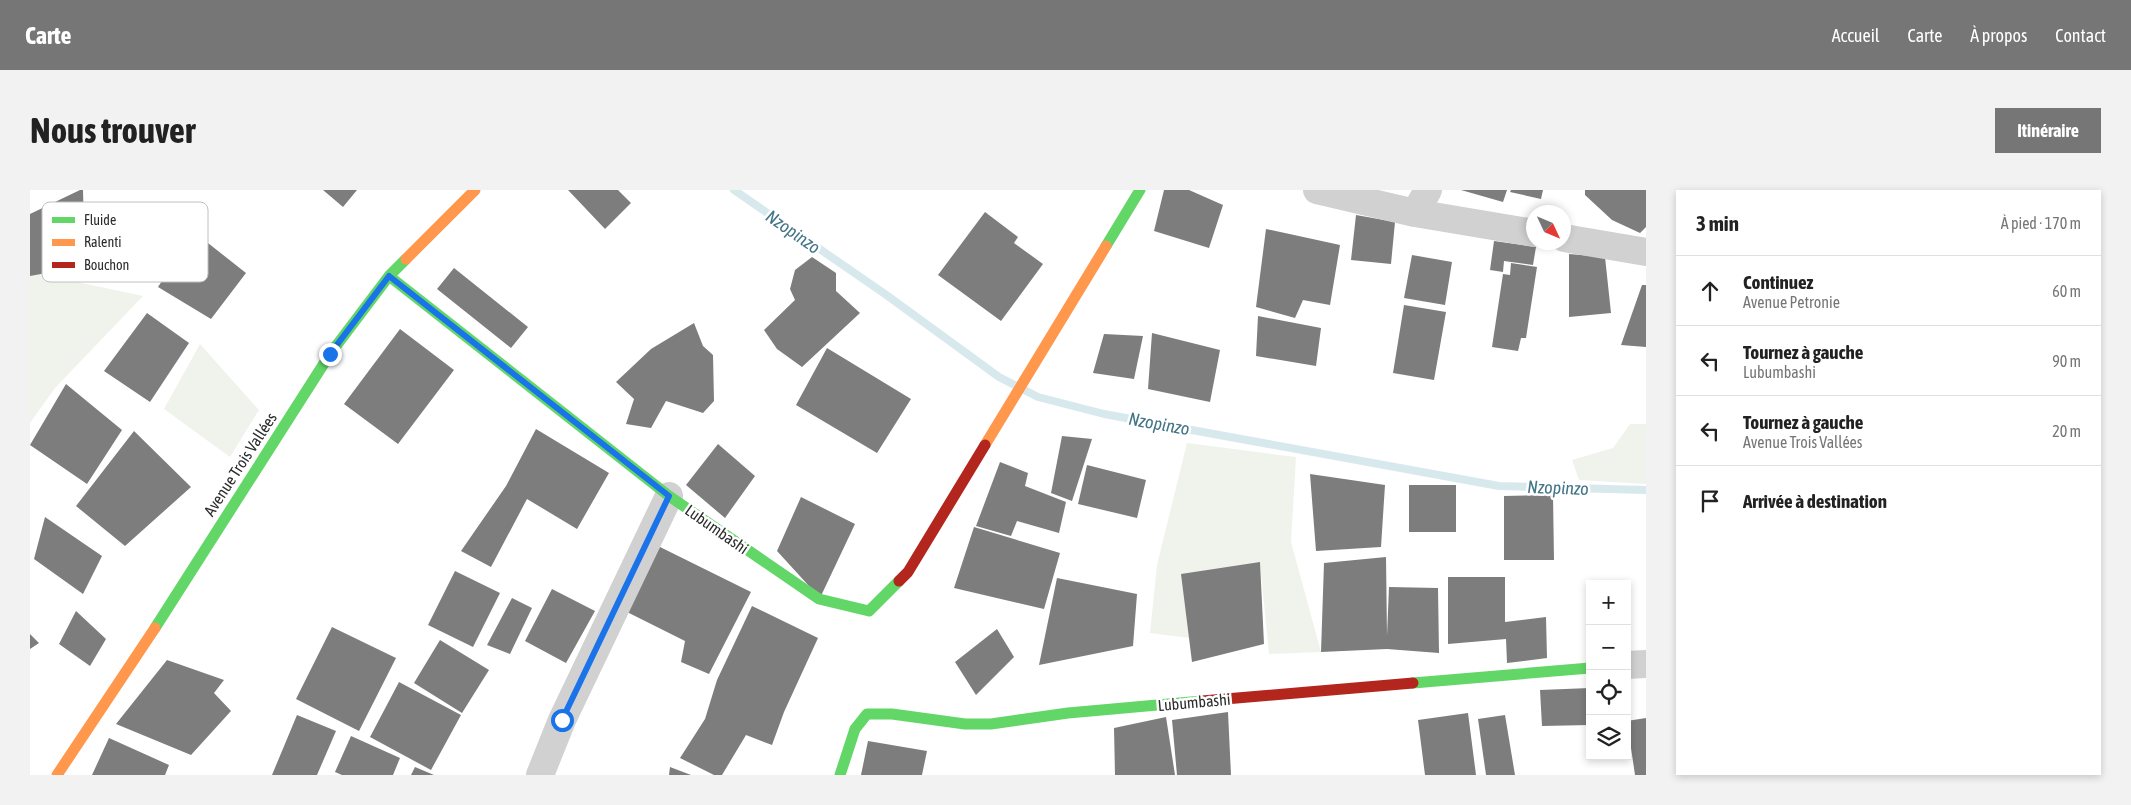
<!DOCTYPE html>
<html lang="fr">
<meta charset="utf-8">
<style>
:root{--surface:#fff;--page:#f2f2f2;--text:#222;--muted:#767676;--line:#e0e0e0;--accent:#767676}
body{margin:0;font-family:"Asap Condensed",sans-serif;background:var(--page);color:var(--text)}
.controls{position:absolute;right:15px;bottom:15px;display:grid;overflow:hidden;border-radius:0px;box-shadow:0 2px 8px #0003}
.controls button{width:45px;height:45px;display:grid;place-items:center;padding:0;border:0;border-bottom:1px solid var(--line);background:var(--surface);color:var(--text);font:25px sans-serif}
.compass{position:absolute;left:1496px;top:15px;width:45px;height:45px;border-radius:50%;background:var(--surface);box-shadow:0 2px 8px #0003;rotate:134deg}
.stop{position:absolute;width:15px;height:15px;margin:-11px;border:4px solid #1a73e8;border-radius:50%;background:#fff}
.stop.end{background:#1a73e8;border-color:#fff;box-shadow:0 1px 5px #0008}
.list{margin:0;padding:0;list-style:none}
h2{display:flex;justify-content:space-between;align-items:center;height:65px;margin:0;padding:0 20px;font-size:21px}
h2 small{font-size:16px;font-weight:400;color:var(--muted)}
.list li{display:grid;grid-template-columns:32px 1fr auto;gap:15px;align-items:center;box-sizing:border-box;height:70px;padding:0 20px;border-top:1px solid var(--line)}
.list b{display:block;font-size:19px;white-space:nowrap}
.list p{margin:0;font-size:16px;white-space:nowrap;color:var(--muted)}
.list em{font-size:16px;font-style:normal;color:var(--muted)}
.icon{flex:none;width:28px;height:28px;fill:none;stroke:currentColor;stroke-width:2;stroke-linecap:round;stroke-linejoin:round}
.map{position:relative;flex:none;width:1616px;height:585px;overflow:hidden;border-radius:0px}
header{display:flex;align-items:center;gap:30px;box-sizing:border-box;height:70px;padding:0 25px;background:var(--accent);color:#fff}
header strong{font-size:24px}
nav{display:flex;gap:28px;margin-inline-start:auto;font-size:18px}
.intro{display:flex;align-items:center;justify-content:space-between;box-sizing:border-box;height:120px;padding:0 30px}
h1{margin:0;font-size:35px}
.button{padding:12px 22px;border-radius:0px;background:var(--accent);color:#fff;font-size:18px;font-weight:700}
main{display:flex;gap:30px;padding:0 30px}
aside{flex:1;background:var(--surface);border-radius:0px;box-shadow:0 2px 8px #0003}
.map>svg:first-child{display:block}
.green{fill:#f0f3eb}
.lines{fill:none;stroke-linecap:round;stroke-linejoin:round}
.stream{stroke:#d8e9ee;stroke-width:8}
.building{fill:#7d7d7d}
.street{stroke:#d1d1d1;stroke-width:28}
.fast{stroke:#63d668;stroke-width:11}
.slow{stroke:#ff974d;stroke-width:11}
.jam{stroke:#b3261e;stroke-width:11}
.route{stroke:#1a73e8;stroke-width:6}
.labels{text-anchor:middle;stroke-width:5;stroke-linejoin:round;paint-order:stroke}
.street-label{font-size:16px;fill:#2c2c2c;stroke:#fff}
.water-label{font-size:18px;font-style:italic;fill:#427587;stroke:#fff}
.key{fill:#fff;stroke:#c0c0c0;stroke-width:1}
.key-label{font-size:14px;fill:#2c2c2c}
</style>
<header>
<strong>Carte</strong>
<nav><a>Accueil</a><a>Carte</a><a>À propos</a><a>Contact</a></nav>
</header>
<div class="intro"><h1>Nous trouver</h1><a class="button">Itinéraire</a></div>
<main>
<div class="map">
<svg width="1616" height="585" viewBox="0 0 1616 585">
<rect width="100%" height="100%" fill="#fff"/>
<path class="green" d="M0 82 113 106 25 198 0 233Z
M170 154 229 220 200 267 134 219Z
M1600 234H1616V294L1549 290 1542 270 1583 258Z
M1157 253 1266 267 1261 352 1291 462 1239 464 1230 373 1160 448 1120 443 1127 375Z"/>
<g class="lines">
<path class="stream" d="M704 0 855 104 969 187 1008 207 1074 224 1469 296 1616 300"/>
</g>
<path class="building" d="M50 0H53L55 76 0 86V24Z
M293 0H327L313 17Z
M538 0H588L601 13 575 39Z
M1134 0H1159L1193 15 1179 58 1124 41Z
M1431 0H1477L1473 12Z
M1481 0H1513L1511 9 1480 2Z
M1555 0H1616V37L1610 43 1582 30 1555 5Z
M955 22 988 47 984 53 1013 74 971 131 908 85Z
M1326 25 1365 32 1361 74 1321 70Z
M1236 39 1310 55 1300 115 1273 110 1265 128 1226 117Z
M164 42 216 83 181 129 128 97Z
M1464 51 1506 57 1503 75 1474 71 1473 82 1460 80Z
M1539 64 1575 67 1581 123 1539 127Z
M1382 65 1422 72 1415 115 1374 108Z
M782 67 806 83V101L830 123 772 177 747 159 734 140 765 110 760 99 765 80Z
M1481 73 1507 77 1496 148H1491L1488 161 1462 157 1473 84 1480 85Z
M424 78 498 137 481 158 407 99Z
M1612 95H1616V157L1591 155Z
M1374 115 1416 122 1404 190 1363 183Z
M117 123 159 153 120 212 74 181Z
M1228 126 1291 138 1286 176 1226 166Z
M664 133 673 156 683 165 684 211 673 223 636 211 621 238 596 234 604 209 586 192 621 159Z
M370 139 424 180 368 254 314 214Z
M1122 143 1190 160 1180 212 1118 199Z
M1074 144 1113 146 1104 189 1063 183Z
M797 158 881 209 847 263 766 215Z
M36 194 92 240 57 294 0 255Z
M506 239 579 283 547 339 497 309 461 377 431 361 476 296Z
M104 241 161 297 95 356 46 316Z
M1032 246 1062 249 1042 311 1021 303Z
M688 254 725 286 695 328 656 295Z
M970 272 998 283 995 296 1036 312 1029 343 987 331 981 346 946 336Z
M1057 275 1116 290 1107 328 1048 314Z
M1280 284 1355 295 1351 357 1286 361Z
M1379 295H1426V342H1379Z
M1523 305 1524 370H1474V306Z
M771 307 825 334 790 408 747 361Z
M15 327 72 366 53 404 4 369Z
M944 337 1030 363 1014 419 924 398Z
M628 356 721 402 679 484 651 472 655 451 595 421Z
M1356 367 1357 446 1359 397 1408 398 1409 463 1357 459 1291 462 1294 373Z
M1230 372 1234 454 1162 472 1151 384Z
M425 381 470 403 443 457 398 435Z
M1418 387H1475V432L1516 427 1517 468 1477 473 1476 449 1418 454Z
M1027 388 1107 404 1103 456 1009 475Z
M522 399 565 421 536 473 495 451Z
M482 408 502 418 480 464 457 455Z
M722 416 788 448 754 522 742 555 716 545 692 585H684L650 568 675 529 687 490Z
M46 421 76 449 60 476 29 454Z
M302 437 366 468 329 541 266 509Z
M967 439 984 467 946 505 925 472Z
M0 444 9 453 0 459Z
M410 450 459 480 432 523 384 493Z
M137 470 194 490 184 503 201 521 161 565 86 534Z
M369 492 431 525 401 580 340 547Z
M1560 498V535L1512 536 1510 500Z
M1198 522 1201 585H1147L1142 530Z
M1438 523 1446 585H1395L1388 530Z
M267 525 306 541 287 585H242Z
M1475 525 1485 585H1456L1448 529Z
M1136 527 1145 585H1085L1084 538Z
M1616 528V585H1605L1597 531Z
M321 546 370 568 363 585H312L305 582Z
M79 548 139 575 135 585H62Z
M838 551 897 561 892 585H831Z
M385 577 404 585H381Z
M640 577 661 585H639Z"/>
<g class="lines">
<path class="street" d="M1287 0 1385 23 1504 43
M1385 23 1398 0
M1534 48 1616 62
M1597 475 1616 474
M510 585 532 530 639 306"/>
<path class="fast" d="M1076 56 1110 0
M359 86 639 306 789 409 839 421 869 391
M125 438 300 164 359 86 376 69
M1383 493 1560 478
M810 585 825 539 837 524H862L935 534H961L1038 523 1172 511"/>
<path class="slow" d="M376 69 445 0
M955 255 1076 56
M27 585 125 438"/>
<path class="jam" d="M869 391 878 382 955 255
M1172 511 1383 493"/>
</g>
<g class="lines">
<path class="route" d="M300 164 359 86 639 306 532 530"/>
</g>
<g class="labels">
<g class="street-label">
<text transform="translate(210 274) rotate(-57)" y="6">Avenue Trois Vallées</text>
<text transform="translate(687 339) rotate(35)" y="6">Lubumbashi</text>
<text transform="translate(1164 512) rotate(-5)" y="6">Lubumbashi</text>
</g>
<g class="water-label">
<text transform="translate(763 42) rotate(35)" y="6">Nzopinzo</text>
<text transform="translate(1129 234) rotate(10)" y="6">Nzopinzo</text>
<text transform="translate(1528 298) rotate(2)" y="6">Nzopinzo</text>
</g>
</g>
<rect x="12" y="12" width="166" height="80" rx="8" class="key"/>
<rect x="22" y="27" width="23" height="6" fill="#63d668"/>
<rect x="22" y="49" width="23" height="7" fill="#ff974d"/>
<rect x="22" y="72" width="23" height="6" fill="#b3261e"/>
<g class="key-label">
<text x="54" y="35">Fluide</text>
<text x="54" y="57">Ralenti</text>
<text x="54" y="80">Bouchon</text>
</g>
</svg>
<div class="controls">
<button>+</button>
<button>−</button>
<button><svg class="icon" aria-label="locate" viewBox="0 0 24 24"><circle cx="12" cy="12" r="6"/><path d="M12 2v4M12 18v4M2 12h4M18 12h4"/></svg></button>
<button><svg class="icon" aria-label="layers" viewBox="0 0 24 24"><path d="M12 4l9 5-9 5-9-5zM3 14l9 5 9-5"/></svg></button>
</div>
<svg class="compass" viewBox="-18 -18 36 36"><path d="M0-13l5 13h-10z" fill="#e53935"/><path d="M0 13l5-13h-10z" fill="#767676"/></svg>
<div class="stop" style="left:532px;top:530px"></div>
<div class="stop end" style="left:300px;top:164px"></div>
</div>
<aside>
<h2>3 min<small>À pied · 170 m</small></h2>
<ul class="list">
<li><svg class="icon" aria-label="ahead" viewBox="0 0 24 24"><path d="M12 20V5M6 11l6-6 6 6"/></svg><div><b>Continuez</b><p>Avenue Petronie</p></div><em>60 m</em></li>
<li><svg class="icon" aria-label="left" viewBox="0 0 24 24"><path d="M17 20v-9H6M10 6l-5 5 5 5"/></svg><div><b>Tournez à gauche</b><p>Lubumbashi</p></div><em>90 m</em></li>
<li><svg class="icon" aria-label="left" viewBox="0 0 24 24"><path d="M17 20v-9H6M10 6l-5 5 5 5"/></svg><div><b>Tournez à gauche</b><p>Avenue Trois Vallées</p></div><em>20 m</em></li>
<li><svg class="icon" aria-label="arrive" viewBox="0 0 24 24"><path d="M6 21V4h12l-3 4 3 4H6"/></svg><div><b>Arrivée à destination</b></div></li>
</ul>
</aside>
</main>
